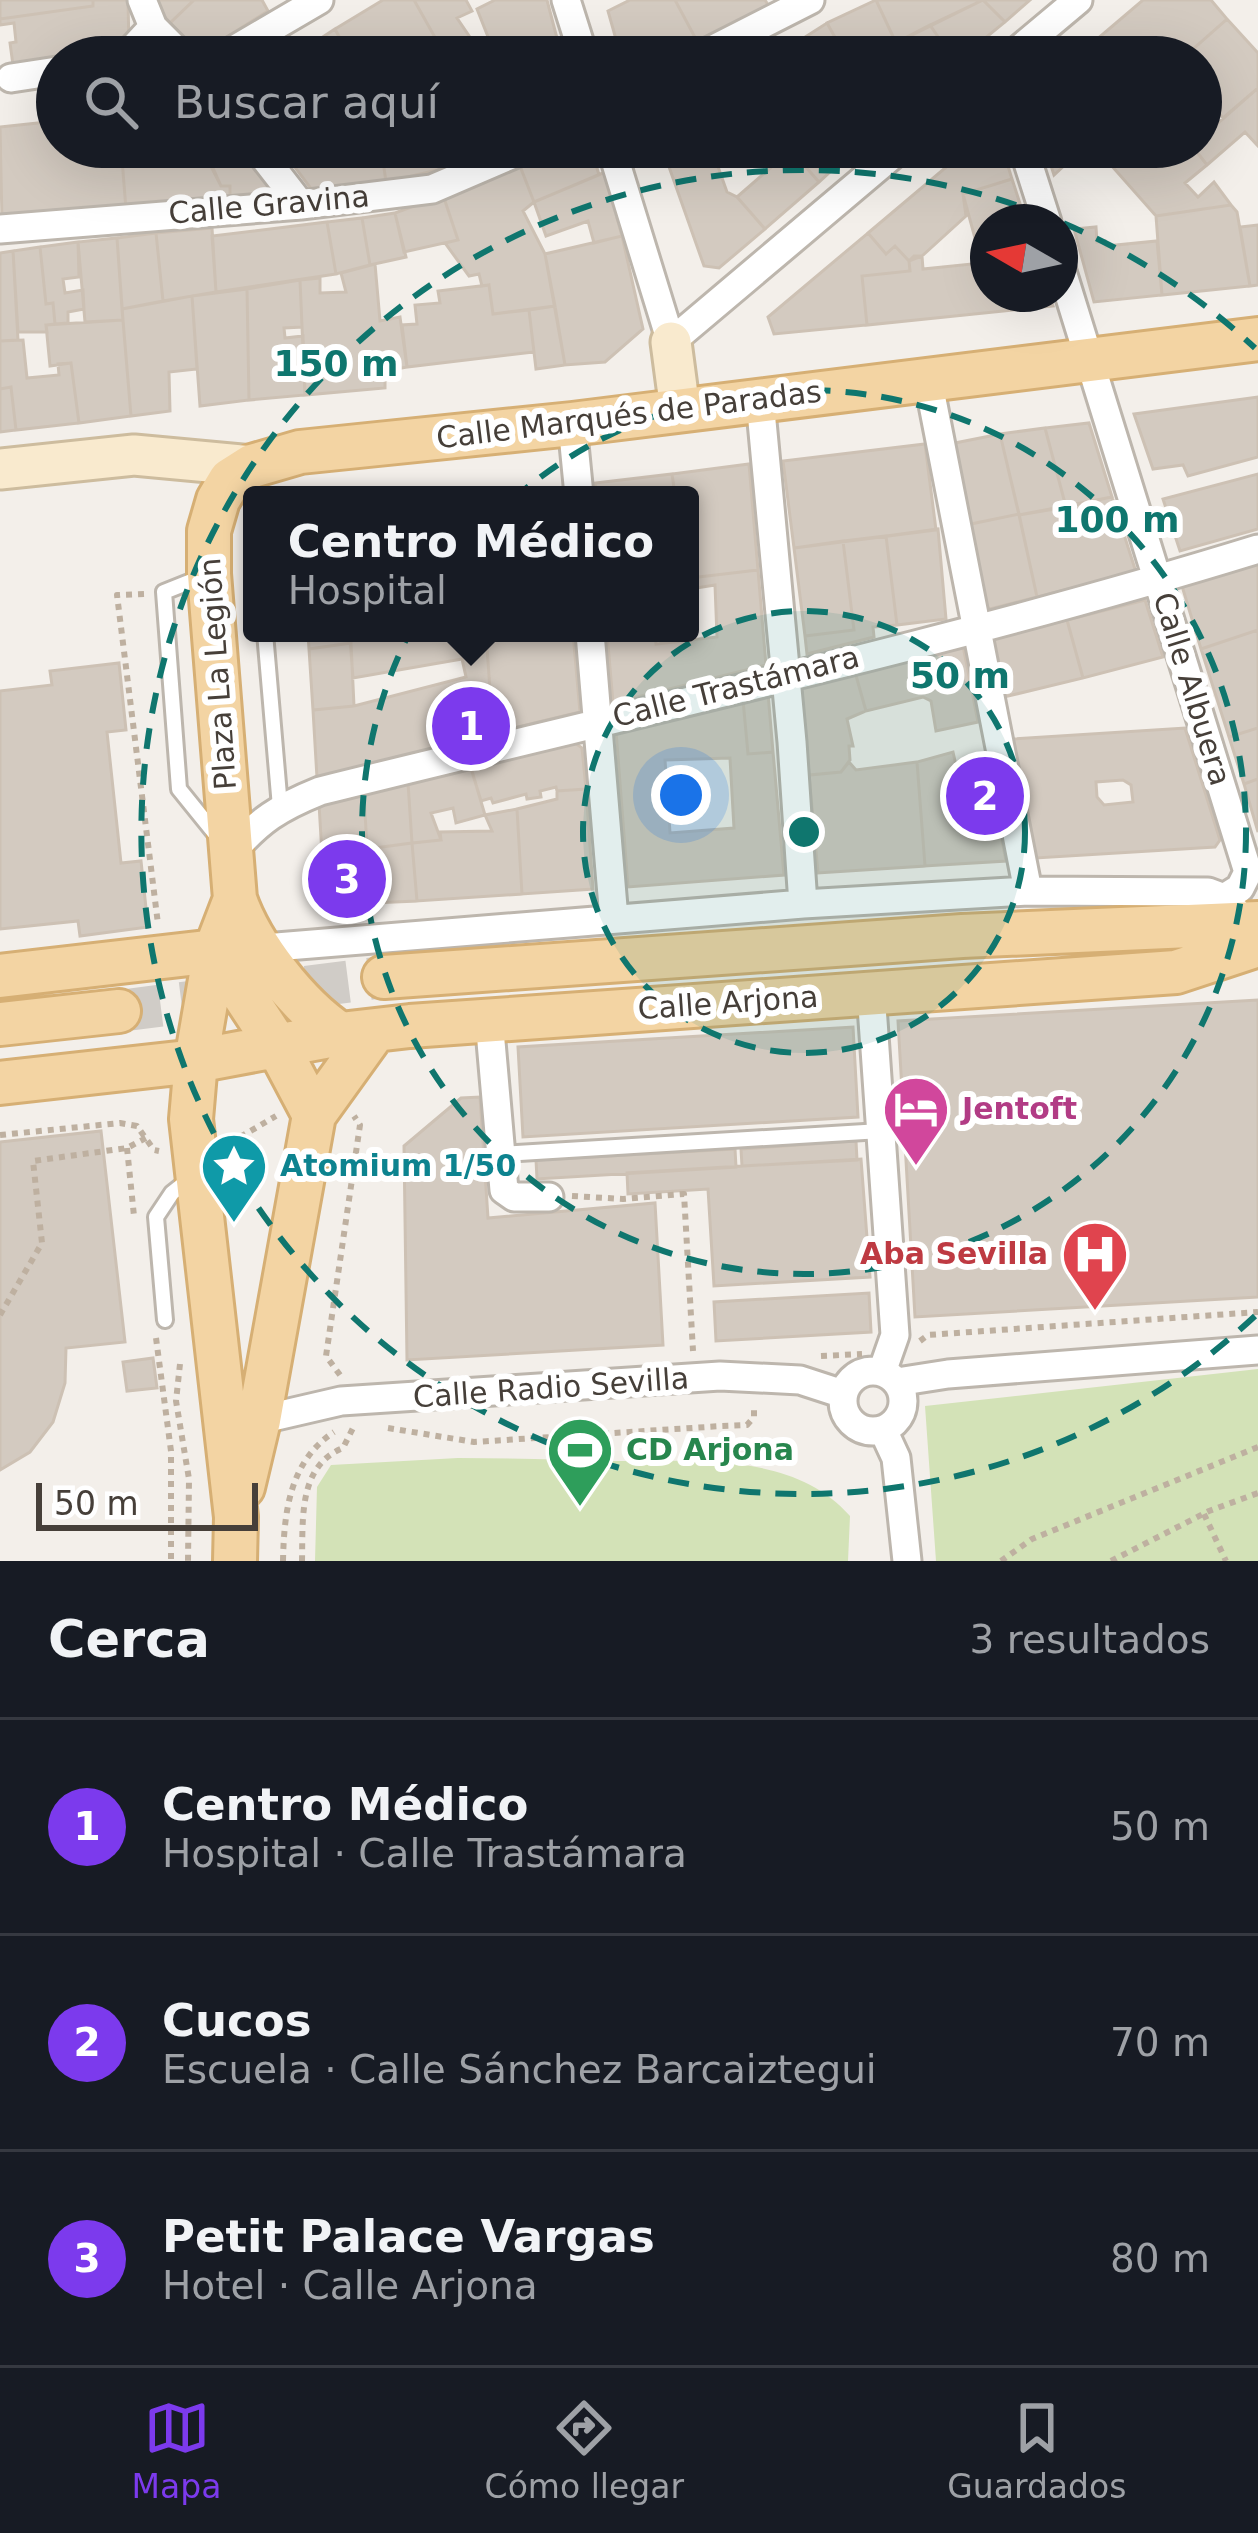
<!DOCTYPE html>
<html lang="es">
<meta charset="utf-8">
<style>
:root{--surface:#171b24;--page:#20242c;--text:#f1f3f6;--muted:#9ea1a6;--line:#363941;--accent:#7c3aed}
body{margin:0;font-family:"DejaVu Sans",sans-serif;background:var(--page);color:var(--text)}
.compass{position:absolute;left:970px;top:204px;width:108px;height:108px;border-radius:50%;background:var(--surface);box-shadow:0 12px 48px #0002;rotate:279deg}
.scale{position:absolute;left:36px;bottom:30px;width:222px;box-sizing:border-box;padding-left:12px;border:6px solid #463f39;border-top:0;font-size:33px;line-height:42px;white-space:nowrap;color:#463f39;-webkit-text-stroke:9px #fff;paint-order:stroke}
.you{position:absolute;left:681px;top:795px;width:42px;height:42px;margin:-30px;border:9px solid #fff;border-radius:50%;background:#1a73e8;box-shadow:0 0 0 18px #1a73e833}
.badge{display:grid;place-items:center;width:78px;height:78px;border-radius:50%;background:var(--accent);color:#fff;font-size:39px;font-weight:700}
.pin{position:absolute;translate:-50% -50%;border:6px solid #fff;box-shadow:0 3px 12px #0006}
.popup{position:absolute;left:243px;top:486px;width:456px;height:156px;box-sizing:border-box;display:grid;place-content:center;border-radius:12px;background:var(--surface);filter:drop-shadow(0 3px 9px #0005);font-size:39px;white-space:nowrap;color:var(--muted)}
.popup b{font-size:45px;color:var(--text)}
.popup::after{content:'';position:absolute;left:50%;top:100%;margin-left:-24px;border:24px solid transparent;border-top-color:var(--surface)}
.list{margin:0;padding:0;list-style:none}
h2{display:flex;justify-content:space-between;align-items:center;height:156px;margin:0;padding:0 48px;font-size:51px}
h2 small{font-size:39px;font-weight:400;color:var(--muted)}
.list li{display:grid;grid-template-columns:78px 1fr auto;gap:36px;align-items:center;box-sizing:border-box;height:216px;padding:0 48px;border-top:3px solid var(--line)}
.list b{display:block;font-size:45px;white-space:nowrap}
.list p{margin:0;font-size:39px;white-space:nowrap;color:var(--muted)}
.list em{font-size:39px;font-style:normal;color:var(--muted)}
.icon{flex:none;width:66px;height:66px;fill:none;stroke:currentColor;stroke-width:2;stroke-linecap:round;stroke-linejoin:round}
.map{position:relative;flex:none;width:1258px;height:1561px;overflow:hidden}
.search{position:absolute;background:var(--surface);box-shadow:0 12px 48px #0002;left:36px;right:36px;top:36px;height:132px;display:flex;align-items:center;gap:30px;box-sizing:border-box;padding:0 42px;border-radius:66px;color:var(--muted);font-size:45px}
.sheet{height:804px;background:var(--surface)}
nav{display:flex;justify-content:space-around;align-items:center;box-sizing:border-box;height:168px;border-top:3px solid var(--line);background:var(--surface);font-size:33px;color:var(--muted)}
nav a{display:grid;justify-items:center;gap:6px}
nav .on{color:var(--accent)}
.map>svg:first-child{display:block}
.green{fill:#d3e2b7}
.building{fill:#d3cac0;stroke:#cdc1b4;stroke-width:3;fill-rule:evenodd}
.lines{fill:none;stroke-linecap:round;stroke-linejoin:round}
.primary-tunnel{stroke:#d0ccc7;stroke-width:42;stroke-dasharray:42 21;stroke-linecap:butt}
.lane-casing{stroke:#bdb6ad;stroke-width:20}
.street-casing{stroke:#bdb6ad;stroke-width:33}
.secondary-casing{stroke:#cdbc9e;stroke-width:45}
.primary-casing{stroke:#d6af74;stroke-width:48}
.path{stroke:#beb0a0;stroke-width:6;stroke-dasharray:6 6;stroke-linecap:butt}
.lane{stroke:#fff;stroke-width:14}
.street{stroke:#fff;stroke-width:27}
.secondary{stroke:#f9eace;stroke-width:39}
.primary{stroke:#f3d4a3;stroke-width:42}
.ring{fill:none;stroke:#0f766e;stroke-width:6;stroke-dasharray:21 15}
.labels{text-anchor:middle;stroke-width:12;stroke-linejoin:round;paint-order:stroke}
.street-label{font-size:30px;fill:#463f39;stroke:#fff}
.hotel-label{font-size:30px;font-weight:bold;fill:#b23c85;stroke:#fff;text-anchor:start}
.culture-label{font-size:30px;font-weight:bold;fill:#0d838f;stroke:#fff;text-anchor:start}
.health-label{font-size:30px;font-weight:bold;fill:#be3a42;stroke:#fff;text-anchor:end}
.leisure-label{font-size:30px;font-weight:bold;fill:#27864d;stroke:#fff;text-anchor:start}
.centre{fill:#0f766e;stroke:#fff;stroke-width:6}
.ring-label{font-size:36px;text-anchor:middle;font-weight:bold;fill:#0f766e;stroke:#fff;stroke-width:12;stroke-linejoin:round;paint-order:stroke}
</style>
<div class="map">
<svg width="1258" height="1561" viewBox="0 0 1258 1561">
<rect width="100%" height="100%" fill="#f3efea"/>
<path class="green" d="M1258 1369V1561H936L925 1406Z
M458 1458C510 1458 563 1460 615 1461 693 1462 793 1451 850 1516L848 1561H315L317 1487 331 1465Z"/>
<path class="building" d="M0 0H93V6L0 19Z
M93 0H128L129 47 13 65 10 43 16 42 14 23 0 25V19L93 6Z
M150 0H194L170 23Z
M194 0H262L268 11 200 54 170 23Z
M383 0H414L446 57H350L335 29Z
M414 0H466L472 11 457 18 478 49 465 57H446Z
M495 0H547L558 42 509 57H496L477 9Z
M630 0H675L698 43 670 57H621L608 11Z
M675 0H765L770 8 698 43Z
M876 0 896 43 865 57H846L827 23Z
M876 0H983L896 43Z
M983 0 1005 22 962 57H952L930 25Z
M983 0H1030L1005 22Z
M1143 0H1211L1227 19 1184 57H1076Z
M1227 19 1258 53V88L1223 118 1201 93V57H1184Z
M827 23 846 57H790L785 50Z
M930 25 952 57H881L878 52Z
M335 29 346 50 340 57H305L300 52Z
M558 42 561 57H509Z
M1258 88V146L1245 132 1207 165 1193 147H1201V138Z
M57 121V147H121L126 209 2 222 0 127Z
M121 147H201L221 186H230V205L126 209Z
M214 147H247L291 200 230 205V186H221L209 159 218 152Z
M281 147H325L294 166 278 149Z
M325 147H345L346 154 381 147 386 182 318 198 294 166Z
M381 147H446L455 166 386 182Z
M446 147H498L455 166Z
M563 147H591L599 175 534 202 520 166Z
M662 147H711L727 192 737 197 765 229 719 268 704 266Z
M769 147H855L856 148 819 182 791 150 776 163Z
M970 147H1002L1012 179 963 194 966 216 922 256 909 261 895 246 886 254 868 233Z
M1045 147H1084L1054 175Z
M1095 147H1193L1207 165 1185 183 1198 197 1214 182 1231 205 1156 216Z
M791 150 819 182 765 229 737 197Z
M520 166 534 202 523 211 545 254 555 306 493 314 489 285 482 286 479 274 469 276 445 243 458 240 443 195Z
M605 172 622 216 617 218 622 236 594 243 588 221 546 236 534 202Z
M1012 179 1026 222H988V274L985 275 963 194Z
M443 195 458 240 404 252 395 213Z
M1231 205 1237 212 1250 286 1162 295 1156 216Z
M395 213 406 257 370 265 362 218Z
M362 218 370 265 336 274 327 222Z
M327 222 336 274 216 292 212 236Z
M1258 225V285L1250 286 1240 227Z
M1096 227 1097 242 1105 241 1106 246 1157 241 1162 295 1094 302 1074 229Z
M212 228 216 292 163 301 156 233Z
M156 233 163 301 122 309 117 238Z
M868 233 886 254 895 246 909 261 910 271 862 276 867 325 774 334 768 317Z
M622 236 643 329 605 362 565 365 545 254Z
M117 238 123 320 85 322 78 242Z
M78 242 79 277 63 279 65 293 83 290 84 309 68 312V323L55 324 53 303 46 304 40 247Z
M40 247 46 304 53 303 55 324 46 325 47 332H18L13 251Z
M13 251 18 340 0 341V253Z
M914 256H922L923 269 981 263 985 275 988 274V294H1049L1053 306 867 325 862 276 910 271 909 261Z
M375 264 380 321 400 317 407 367 385 371V388L305 395 300 280 320 278V293L346 292 341 273Z
M300 280 302 327 284 328 285 338 303 336 305 395 249 400 247 289Z
M489 285 493 314 529 310 534 352 407 367 402 325 417 324 415 305 440 303 438 291Z
M247 289 249 400 200 406 192 296Z
M192 296 197 369 169 372 170 411 131 416 122 309Z
M555 306 565 365 536 369 529 310Z
M123 320 131 416 79 423 71 363 50 366 46 325Z
M23 340 27 378 59 375 58 364 71 363 79 423 16 430 11 387 0 389V341Z
M11 387 16 430 0 432V389Z
M1258 397V457L1188 476 1183 465 1153 469 1134 414Z
M1089 423 1112 497 1066 507 1045 428Z
M1045 428 1066 507 1019 515 1000 434Z
M1000 434 1019 514 971 524 955 443Z
M925 444 936 530 794 548 783 461Z
M749 464 758 570 690 578V495H675L672 474Z
M672 474 675 495H596L595 483Z
M1258 474V529L1180 551 1163 499Z
M1112 497 1136 572 1037 597 1019 515Z
M1019 514 1037 597 990 609 986 606 971 524Z
M938 529 946 619 897 625 886 536Z
M886 536 897 625 873 627 874 637 807 654 805 636 854 630 843 541Z
M843 541 854 630 805 636 794 548Z
M1258 562V630L1201 649 1182 586Z
M758 570 766 665 613 703 607 633H655L656 644 717 637 715 585 690 589V578Z
M1145 600 1163 657 1083 678 1067 620Z
M1067 620 1083 678 1004 697 992 639Z
M1258 630V728L1229 737 1201 649Z
M308 633H350L351 643 309 649Z
M380 633H486L493 733 317 778 313 710 354 706 466 677 462 659 353 678 350 638Z
M486 633H573L580 712 493 733Z
M351 643 354 706 313 710 309 649Z
M963 646 978 722 936 731 931 701 923 697 866 711 855 672Z
M119 663 126 730 107 732 121 863 141 861 148 927 80 936 78 921 0 929V691L52 685 50 671Z
M855 672 866 711 847 719 853 746H849L850 760 841 772 809 775 801 685Z
M768 693 773 752 748 754 743 700Z
M743 700 748 754 773 752 784 875 628 887 616 731ZM730 758 734 828 670 833 665 760Z
M1185 728 1220 840 1215 847 1036 858 1013 739ZM1123 780 1131 785 1133 802 1104 805 1097 797 1096 782Z
M1258 728V779L1244 784 1229 737Z
M574 742 582 748 586 789 557 791 556 787 540 791 541 797 527 799 526 794 493 803 491 798 481 801 471 768Z
M953 752 962 792 992 790 1006 861 925 866 917 762Z
M849 762 856 770 917 762 925 866 818 873 809 775 841 772Z
M471 768 485 815 456 823 453 808 431 813 441 840 412 843 408 783Z
M1258 779V832L1244 784Z
M408 783 412 843 367 849 364 794Z
M586 789 593 889 522 894 517 809 557 799V791Z
M364 794 367 849 322 854 319 804Z
M517 809 522 894 417 901 412 843 441 840 440 832 492 831 485 815Z
M412 843 417 901 372 903 367 849Z
M367 849 372 903 326 907 322 854Z
M1258 1000V1297L915 1317 898 1021Z
M853 1027 858 1117 523 1137 518 1047Z
M480 1097 488 1218 655 1203 663 1345 407 1360 404 1146 461 1098Z
M101 1131 125 1342 66 1348 65 1383 53 1422 30 1452 0 1470V1142Z
M856 1141 857 1160 742 1166 741 1149Z
M735 1149 736 1167 537 1179 536 1160Z
M861 1159 870 1277 714 1286 708 1189 628 1194 627 1173Z
M869 1293 871 1332 716 1341 714 1302Z
M153 1358 157 1388 127 1391 123 1362Z"/>
<g class="lines">
<path class="primary-tunnel" d="M119 1011 384 977"/>
<defs>
<path id="lane" d="M204 576 164 592 179 789 217 836
M265 633 280 807
M502 1154 881 1131
M165 1320 156 1217 172 1193 191 1178"/>
<path id="street" d="M142 0 153 27 183 57
M566 0 584 57
M125 57 153 27
M222 57 319 0
M698 57 810 0
M1010 57 1078 0
M11 78 57 71
M256 147 301 205
M611 147 671 342 902 147
M1023 147 1047 222
M0 229 301 205 432 189 530 147
M1060 265 1248 872 1240 888 1224 898
M928 379 1028 891
M760 400 792 742 803 904
M572 424 579 495
M590 633 614 919
M231 853C260 820 278 808 320 791 633 713 950 644 1258 549
M251 949 803 904 1028 891 1208 892 1224 898 1246 923
M871 992 895 1335 882 1372
M489 1019 504 1190 514 1197H549
M843 1401a30 30 0 1 1 60 0a30 30 0 1 1-60 0Z
M897 1382 948 1374 1258 1350
M259 1420 341 1401 720 1376 800 1380 843 1394
M883 1430 896 1458 907 1561"/>
<path id="secondary" d="M671 342 680 410
M0 469 134 455 252 466"/>
<path id="primary" d="M235 899 215 951 196 1061 191 1119 236 1517 235 1561
M215 951 278 1047 314 1115
M0 976 215 951
M384 977 962 936 1258 923
M0 1024 119 1011
M340 1034C298 1006 251 946 235 899L209 574V531L218 500 230 480 252 466 300 452 572 424 1258 339
M0 1083 196 1061 340 1034 410 1026 1176 972 1258 945
M243 1487 259 1420 314 1115 373 1033"/>
</defs>
<use href="#lane" class="lane-casing"/>
<use href="#street" class="street-casing"/>
<use href="#secondary" class="secondary-casing"/>
<use href="#primary" class="primary-casing"/>
<path class="path" d="M144 594 117 595 158 924
M0 1135 120 1123 137 1126 154 1150 159 1151
M230 1143 276 1116
M127 1148 134 1216
M572 1196 623 1199 684 1194 693 1351
M0 1315 42 1243 33 1161 127 1148 148 1137
M156 1338 171 1451V1561
M920 1341 928 1335 1258 1312
M821 1356 862 1354
M180 1364 176 1401 189 1479 188 1561
M340 1375 326 1356 360 1125 354 1116
M388 1428 474 1442 722 1426 747 1425 754 1417V1405
M1204 1514 1226 1561
M283 1561C284 1511 290 1461 334 1432
M302 1561C303 1519 298 1466 343 1448L353 1428
M1001 1561 1032 1539 1258 1447
M1111 1561 1209 1511 1258 1493"/>
<use href="#lane" class="lane"/>
<use href="#street" class="street"/>
<use href="#secondary" class="secondary"/>
<use href="#primary" class="primary"/>
</g>
<circle cx="804" cy="832" r="221" fill="#0f766e" fill-opacity=".12"/>
<g class="ring">
<circle cx="804" cy="832" r="221"/>
<circle cx="804" cy="832" r="442"/>
<path d="M1255 1316A662 662 0 1 1 1255 348"/>
</g>
<defs>
<symbol id="hotel-pin" viewBox="-11 -11 22 30"><path d="M0 17L-7.5 6A9.5 9.5 0 1 1 7.5 6Z" fill="#d1479c" stroke="#fff"/><path d="M-6-4.5h1.5V1H6V5H4.5V3h-9V5H-6ZM-4 0a1.8 1.8 0 1 1 3.6 0ZM.5 0V-2.5h3Q6-2.5 6 0Z" fill="#fff"/></symbol>
<symbol id="sight-pin" viewBox="-11 -11 22 30"><path d="M0 17L-7.5 6A9.5 9.5 0 1 1 7.5 6Z" fill="#0f9aa8" stroke="#fff"/><path d="M0-6L1.8-2.2L6-1.7L2.9 1.2L3.7 5.4L0 3.3L-3.7 5.4L-2.9 1.2L-6-1.7L-1.8-2.2Z" fill="#fff"/></symbol>
<symbol id="hospital-pin" viewBox="-11 -11 22 30"><path d="M0 17L-7.5 6A9.5 9.5 0 1 1 7.5 6Z" fill="#e0444e" stroke="#fff"/><path d="M-5-5h3v3.5h4V-5h3V5h-3V1.5h-4V5h-3Z" fill="#fff"/></symbol>
<symbol id="stadium-pin" viewBox="-11 -11 22 30"><path d="M0 17L-7.5 6A9.5 9.5 0 1 1 7.5 6Z" fill="#2e9e5b" stroke="#fff"/><path d="M0-5a6.5 5 0 1 0 0 10a6.5 5 0 1 0 0-10ZM-3.5-1.8h7v3.6h-7Z" fill="#fff"/></symbol>
</defs>
<g fill-rule="evenodd">
<use href="#hotel-pin" x="878" y="1071" width="76" height="104"/>
<use href="#sight-pin" x="196" y="1128" width="76" height="104"/>
<use href="#hospital-pin" x="1057" y="1216" width="76" height="104"/>
<use href="#stadium-pin" x="542" y="1412" width="76" height="104"/>
</g>
<g class="labels">
<g class="street-label">
<text transform="translate(269 205) rotate(-5)" y="10">Calle Gravina</text>
<text transform="translate(629 415) rotate(-7)" y="10">Calle Marqués de Paradas</text>
<text transform="translate(218 674) rotate(-94)" y="10">Plaza La Legión</text>
<text transform="translate(736 687) rotate(-14)" y="10">Calle Trastámara</text>
<text transform="translate(1192 689) rotate(73)" y="10">Calle Albuera</text>
<text transform="translate(728 1003) rotate(-4)" y="10">Calle Arjona</text>
<text transform="translate(551 1388) rotate(-4)" y="10">Calle Radio Sevilla</text>
</g>
<g class="hotel-label">
<text x="962" y="1119">Jentoft</text>
</g>
<g class="culture-label">
<text x="280" y="1176">Atomium 1/50</text>
</g>
<g class="health-label">
<text x="1048" y="1264">Aba Sevilla</text>
</g>
<g class="leisure-label">
<text x="626" y="1460">CD Arjona</text>
</g>
</g>
<circle cx="804" cy="832" r="18" class="centre"/>
<g class="ring-label">
<text x="336" y="376">150 m</text>
<text x="1117" y="532">100 m</text>
<text x="960" y="688">50 m</text>
</g>
</svg>
<svg class="compass" viewBox="-18 -18 36 36"><path d="M0-13l5 13h-10z" fill="#e53935"/><path d="M0 13l5-13h-10z" fill="#9ea1a6"/></svg>
<div class="scale">50 m</div>
<div class="you"></div>
<div class="pin badge" style="left:471px;top:726px">1</div>
<div class="popup"><b>Centro Médico</b>Hospital</div>
<div class="pin badge" style="left:985px;top:796px">2</div>
<div class="pin badge" style="left:347px;top:879px">3</div>
<div class="search"><svg class="icon" aria-label="search" viewBox="0 0 24 24"><circle cx="10" cy="10" r="6"/><path d="M15 15l6 6"/></svg>Buscar aquí</div>
</div>
<section class="sheet">
<h2>Cerca<small>3 resultados</small></h2>
<ul class="list">
<li><span class="badge">1</span><div><b>Centro Médico</b><p>Hospital · Calle Trastámara</p></div><em>50 m</em></li>
<li><span class="badge">2</span><div><b>Cucos</b><p>Escuela · Calle Sánchez Barcaiztegui</p></div><em>70 m</em></li>
<li><span class="badge">3</span><div><b>Petit Palace Vargas</b><p>Hotel · Calle Arjona</p></div><em>80 m</em></li>
</ul>
</section>
<nav>
<a class="on"><svg class="icon" aria-label="map" viewBox="0 0 24 24"><path d="M3 6l6-2 6 2 6-2v14l-6 2-6-2-6 2zM9 4v14M15 6v14"/></svg>Mapa</a>
<a><svg class="icon" aria-label="directions" viewBox="0 0 24 24"><path d="M12 3l9 9-9 9-9-9zM9 14v-3h6M13 9l2 2-2 2"/></svg>Cómo llegar</a>
<a><svg class="icon" aria-label="saved" viewBox="0 0 24 24"><path d="M7 4h10v16l-5-4-5 4z"/></svg>Guardados</a>
</nav>
